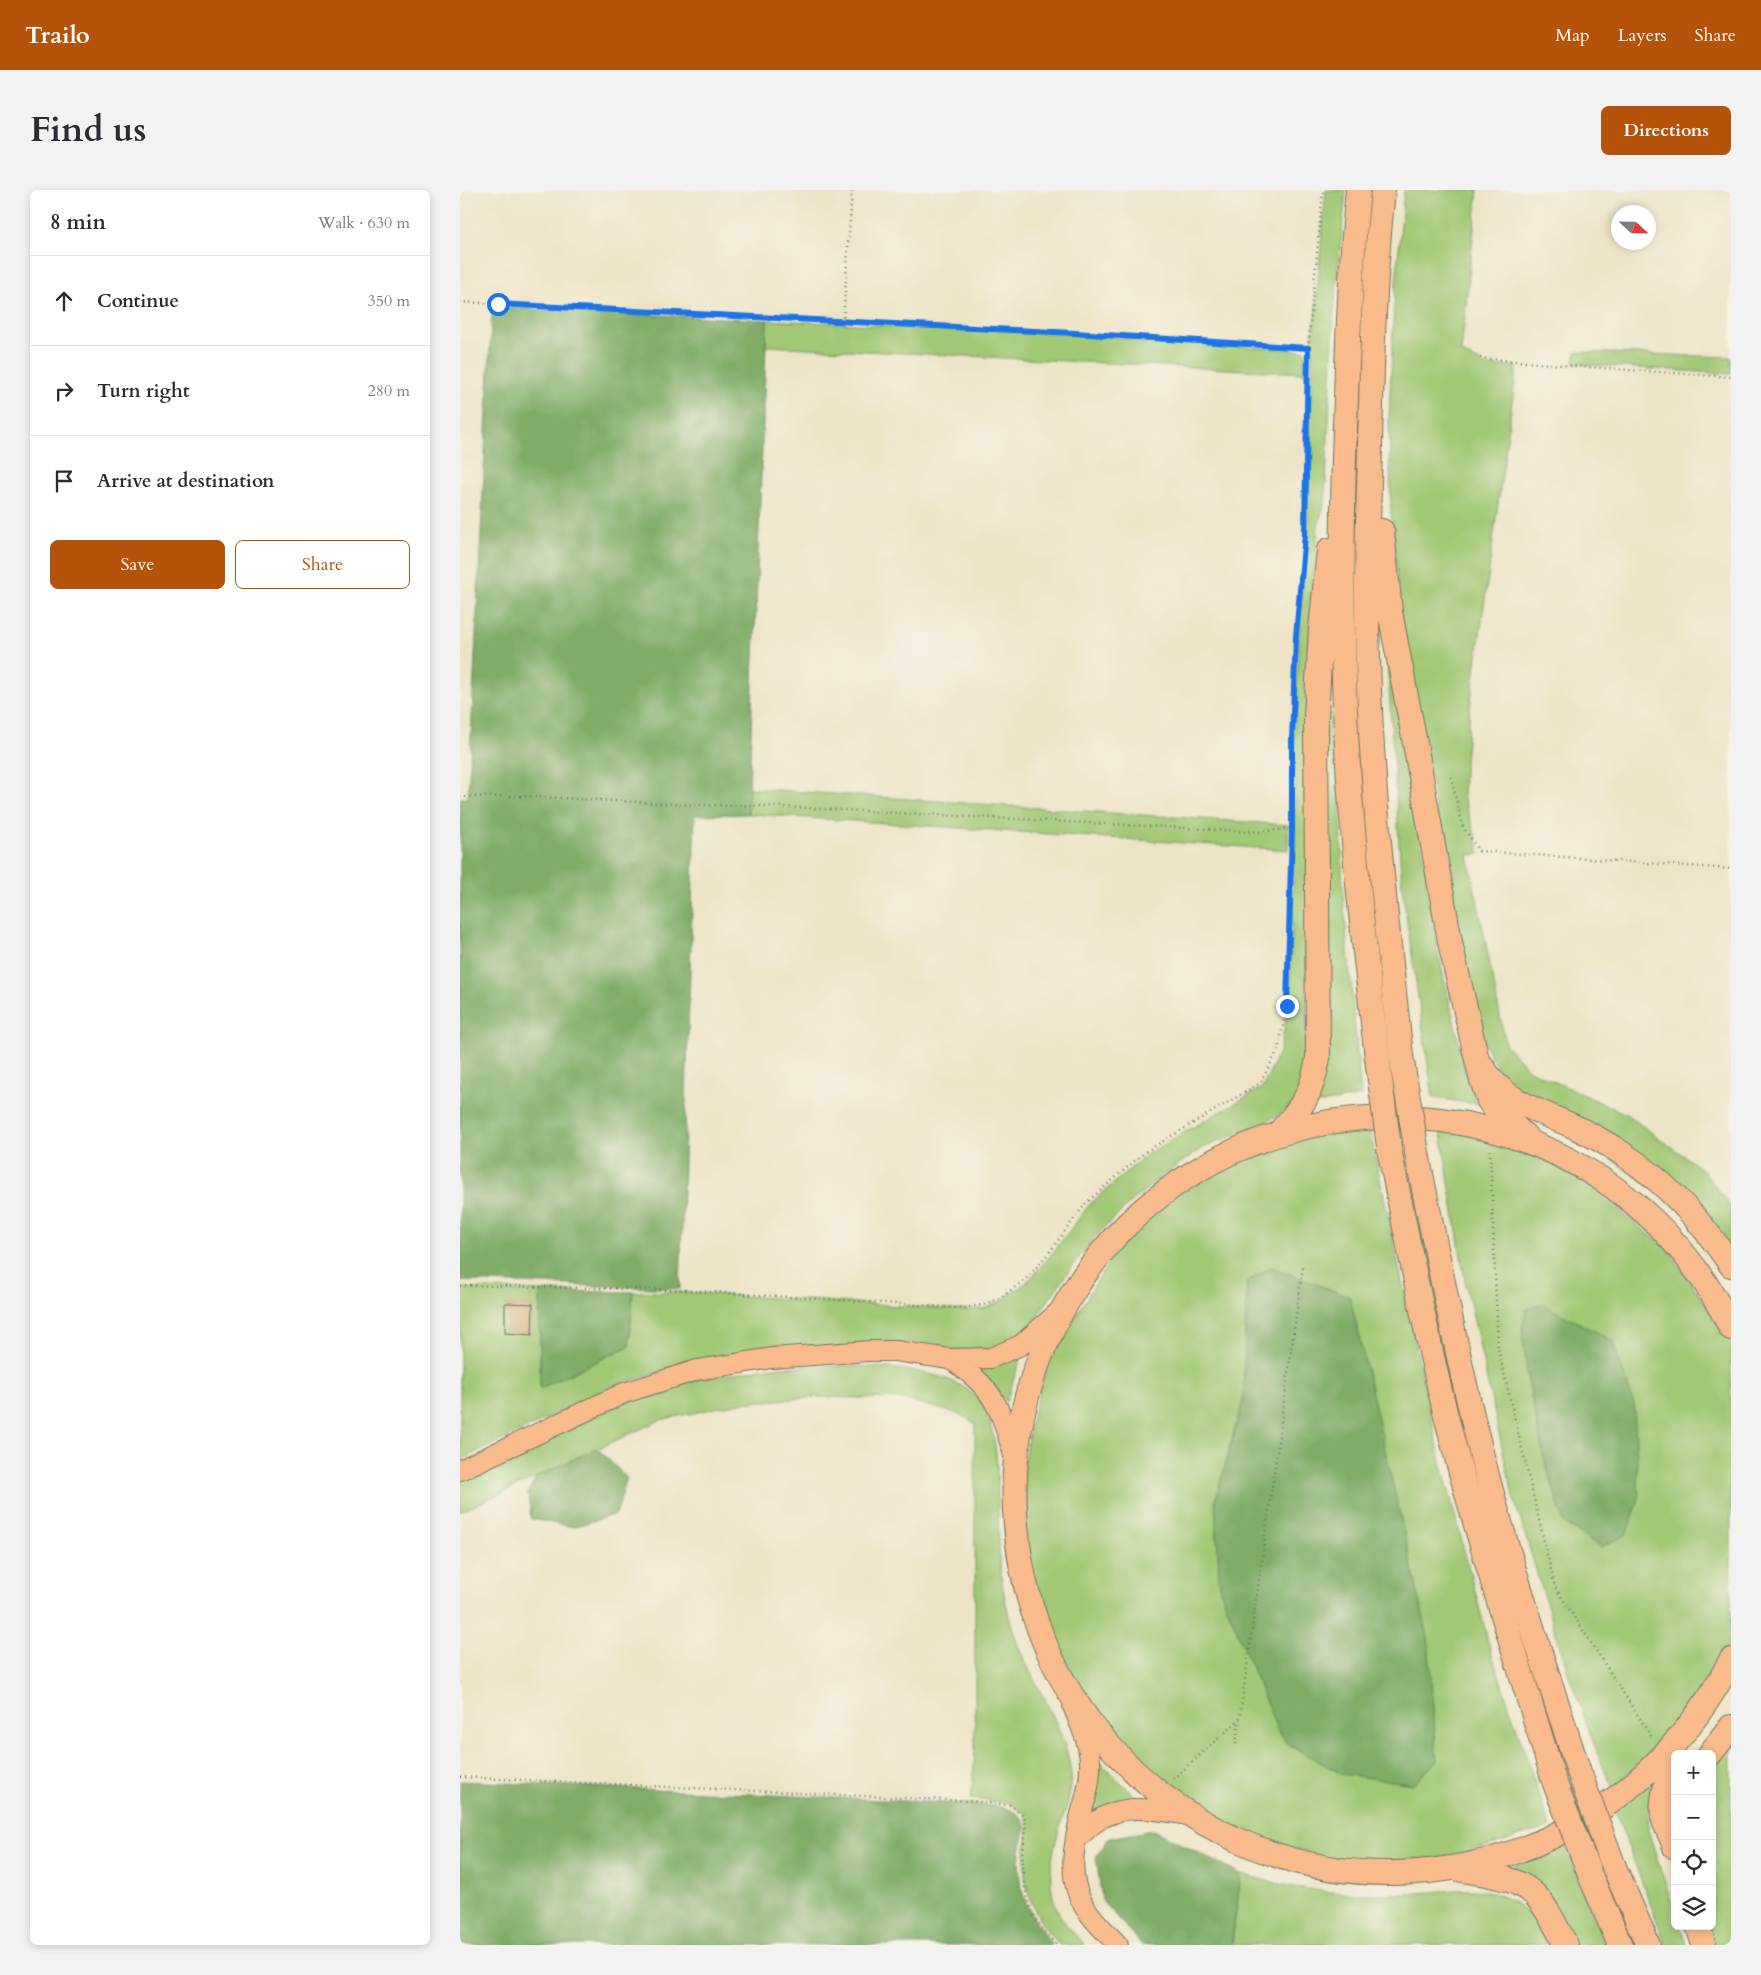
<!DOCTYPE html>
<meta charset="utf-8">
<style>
:root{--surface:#fff;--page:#f2f2f3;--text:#2b2b33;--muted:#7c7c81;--line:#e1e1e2;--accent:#b45309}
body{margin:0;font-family:Cardo,serif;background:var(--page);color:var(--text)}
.controls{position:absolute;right:15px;bottom:15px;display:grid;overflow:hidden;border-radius:8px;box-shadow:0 2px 8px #0003}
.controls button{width:45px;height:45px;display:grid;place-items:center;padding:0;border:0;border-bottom:1px solid var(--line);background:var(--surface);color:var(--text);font:25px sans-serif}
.compass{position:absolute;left:1151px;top:15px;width:45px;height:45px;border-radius:50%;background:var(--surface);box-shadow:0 2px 8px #0003;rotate:112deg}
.stop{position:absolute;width:15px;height:15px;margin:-11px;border:4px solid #1a73e8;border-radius:50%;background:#fff}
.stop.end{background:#1a73e8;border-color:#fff;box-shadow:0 1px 5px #0008}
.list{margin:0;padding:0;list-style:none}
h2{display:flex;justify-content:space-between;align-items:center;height:65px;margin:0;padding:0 20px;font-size:21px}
h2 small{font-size:16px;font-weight:400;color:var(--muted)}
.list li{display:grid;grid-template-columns:32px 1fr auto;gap:15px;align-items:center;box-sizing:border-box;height:90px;padding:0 20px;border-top:1px solid var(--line)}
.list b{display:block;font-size:19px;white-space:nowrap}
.list em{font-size:16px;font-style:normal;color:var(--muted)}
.actions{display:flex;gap:10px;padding:15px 20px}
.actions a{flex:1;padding:11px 0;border:1px solid var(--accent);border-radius:8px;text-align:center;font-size:18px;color:var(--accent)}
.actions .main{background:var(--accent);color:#fff}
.icon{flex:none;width:28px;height:28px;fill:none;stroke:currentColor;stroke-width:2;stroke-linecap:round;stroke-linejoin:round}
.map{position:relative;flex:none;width:1271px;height:1755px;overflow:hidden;border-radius:8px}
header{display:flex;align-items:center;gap:30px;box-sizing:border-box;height:70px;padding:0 25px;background:var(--accent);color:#fff}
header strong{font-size:24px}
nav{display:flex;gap:28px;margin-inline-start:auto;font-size:18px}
.intro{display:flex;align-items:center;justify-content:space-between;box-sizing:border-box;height:120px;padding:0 30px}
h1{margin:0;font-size:35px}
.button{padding:12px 22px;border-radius:8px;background:var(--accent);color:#fff;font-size:18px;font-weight:700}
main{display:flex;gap:30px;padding:0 30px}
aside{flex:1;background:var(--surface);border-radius:8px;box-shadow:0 2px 8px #0003}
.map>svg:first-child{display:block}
.green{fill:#a1c874;stroke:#608254;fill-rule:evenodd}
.forest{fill:#80ac66;stroke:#50744d}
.building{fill:#cca36d}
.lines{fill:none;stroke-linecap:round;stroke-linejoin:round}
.major-casing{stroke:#677767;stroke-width:22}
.highway-casing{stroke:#677767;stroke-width:26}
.path{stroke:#677767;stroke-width:2.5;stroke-dasharray:1 4;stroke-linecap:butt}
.major{stroke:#fabb8c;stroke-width:20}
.highway{stroke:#fabb8c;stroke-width:24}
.highway-bridge-casing{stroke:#677767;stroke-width:26;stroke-linecap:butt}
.highway-bridge{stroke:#fabb8c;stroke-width:24}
.route{stroke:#1a73e8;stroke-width:6}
</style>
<header>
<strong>Trailo</strong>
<nav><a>Map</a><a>Layers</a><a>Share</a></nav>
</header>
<div class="intro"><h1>Find us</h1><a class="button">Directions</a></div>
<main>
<aside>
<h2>8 min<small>Walk · 630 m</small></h2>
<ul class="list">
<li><svg class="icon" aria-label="ahead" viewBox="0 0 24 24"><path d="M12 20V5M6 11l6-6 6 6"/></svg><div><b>Continue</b></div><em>350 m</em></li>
<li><svg class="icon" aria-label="right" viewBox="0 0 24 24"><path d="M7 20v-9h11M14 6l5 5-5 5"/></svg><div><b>Turn right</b></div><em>280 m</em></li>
<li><svg class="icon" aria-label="arrive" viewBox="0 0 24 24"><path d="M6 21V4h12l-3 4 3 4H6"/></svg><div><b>Arrive at destination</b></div></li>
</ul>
<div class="actions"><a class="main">Save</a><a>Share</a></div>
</aside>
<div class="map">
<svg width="1271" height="1755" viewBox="0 0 1271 1755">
<rect width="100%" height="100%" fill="#f7f3e8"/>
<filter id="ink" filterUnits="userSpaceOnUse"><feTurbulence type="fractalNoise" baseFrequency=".02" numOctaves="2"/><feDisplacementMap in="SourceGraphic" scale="10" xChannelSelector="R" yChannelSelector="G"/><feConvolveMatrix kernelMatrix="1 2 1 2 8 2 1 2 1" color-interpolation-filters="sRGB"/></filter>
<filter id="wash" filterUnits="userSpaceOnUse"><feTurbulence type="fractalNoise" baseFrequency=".0096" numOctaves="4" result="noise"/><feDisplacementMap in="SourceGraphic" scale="20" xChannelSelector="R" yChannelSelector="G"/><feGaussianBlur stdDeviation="1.12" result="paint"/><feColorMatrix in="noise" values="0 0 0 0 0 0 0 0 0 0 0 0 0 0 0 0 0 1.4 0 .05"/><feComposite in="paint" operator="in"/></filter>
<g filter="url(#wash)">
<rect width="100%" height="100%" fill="#ede4c7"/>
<path class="green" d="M866 0H886L874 120 865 311 858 336 850 439 846 866 843 895 833 914 815 927 741 959 702 986 670 1013 637 1045 613 1075 563 1146 545 1158 237 1172 159 1194 0 1270V1098L80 1101V1198L169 1156 173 1102H220L504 1120 523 1119 541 1111 568 1091 591 1065 629 1015 687 964 803 897 820 860 829 815 835 638 834 549 839 447 847 344 852 158Z
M944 0H1018L1001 162 1027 176H1057L1010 518 1004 583 1003 605 1019 658V664L1008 665 1046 855 1069 880 1166 924 1243 980 1271 1017V1064L1256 1043 1066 909 1038 880 1015 835 941 425 931 324 929 228 934 116Z
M307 130 614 144 845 161 844 183 306 156Z
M1116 162 1271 167V184L1114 174Z
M926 453 947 554 977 758 1007 887 1017 914 973 908 942 697Z
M878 523 883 706 901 906 851 915 866 524Z
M288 598 828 635V660L288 624Z
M908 933 981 1272 1031 1462 1090 1637 997 1665 957 1670 912 1671 872 1668 799 1650 740 1618 670 1563 638 1522 611 1483 575 1404 566 1352 564 1269 572 1228 588 1172 654 1063 717 1005 791 963ZM787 1092 882 1584 827 1554 817 1539 768 1262 783 1211Z
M980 936 1026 948 1105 977 1208 1059 1266 1144 1271 1156V1449L1254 1482 1227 1524 1153 1599 1138 1565 1108 1482 1053 1306 1005 1091ZM1067 1119 1105 1333 1084 1268 1067 1185 1062 1139Z
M562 1164 546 1212 520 1178Z
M314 1177C366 1177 483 1167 519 1210 529 1222 534 1247 536 1263 540 1311 535 1360 545 1409 549 1427 556 1453 564 1469 581 1506 608 1544 611 1586 612 1603 606 1620 600 1636 592 1664 585 1693 598 1721 604 1734 616 1745 625 1755H599C593 1747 585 1739 580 1730 569 1712 562 1684 565 1663 567 1645 570 1643 566 1624L549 1613 511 1609 515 1562V1233L499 1224 443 1209 357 1207 280 1213 200 1230 0 1322V1289L164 1213 240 1188Z
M1271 1552V1755H1252L1246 1736H1252V1576Z
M641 1573 677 1608 675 1611 630 1629 638 1575Z
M1195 1585 1189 1612 1188 1640 1215 1723V1736H1220L1227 1755H1206L1154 1619Z
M1105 1656 1146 1755H1113L1043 1680Z
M781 1684C805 1691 830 1697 855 1700 881 1704 908 1704 935 1704 972 1705 1012 1691 1048 1709 1068 1719 1080 1735 1091 1755H772Z"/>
<path class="forest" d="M32 117 307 130 288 624 235 625 220 1099 0 1091V608H8Z
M811 1077 890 1107 968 1447 977 1571 953 1594 882 1584 827 1554 817 1539 760 1400 755 1312 783 1211 787 1092Z
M80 1101 173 1102 169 1156 80 1198Z
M1082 1114 1152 1150 1174 1214 1179 1310 1166 1345 1141 1357 1104 1333 1084 1269 1067 1185 1062 1139 1067 1119Z
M137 1258 167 1288 156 1324 113 1337 71 1329 68 1303 76 1287Z
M0 1591 510 1614C526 1616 549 1614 561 1627 570 1636 561 1652 560 1663 559 1672 559 1682 560 1690 563 1715 578 1735 592 1755H0Z
M693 1640 781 1684 771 1755H682L642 1711 636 1667 649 1648Z"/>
<g id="blocks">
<path class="building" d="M45 1113 73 1114 72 1145 45 1143Z"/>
</g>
</g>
<g filter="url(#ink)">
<use href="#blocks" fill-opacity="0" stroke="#677767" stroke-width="1"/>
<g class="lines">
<defs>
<path id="major" d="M490 1169C537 1200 539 1217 555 1268
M0 1280 164 1203 237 1180 312 1168 409 1161H436L490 1169 531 1168 561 1155 602 1119
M613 1516C620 1534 629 1552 630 1571 631 1589 626 1607 621 1624 614 1654 607 1686 623 1714 631 1729 646 1742 658 1755
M616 1650C622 1644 627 1638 634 1633 664 1611 696 1620 730 1625"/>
<path id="highway" d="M898 0C891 70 888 140 886 209 882 313 881 416 885 520 890 636 904 752 917 868
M923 0C914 84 912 168 910 253 909 303 907 354 907 405 907 559 924 713 941 866
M922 341 930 422 955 553 991 757 1021 887 1029 911 1035 919 1065 946
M1023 877C1042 912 1083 922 1117 938 1132 945 1148 954 1163 964 1206 992 1242 1032 1271 1075
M818 944C842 917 852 905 858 868L856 527 861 438 869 360
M930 964C950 1060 968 1158 993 1253 1023 1366 1060 1478 1094 1591
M958 969C977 1063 995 1157 1018 1250 1045 1361 1083 1470 1118 1579
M1271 1138C1129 850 718 859 587 1151 563 1204 552 1262 555 1320 559 1406 590 1488 647 1553 718 1635 825 1685 935 1683 1082 1680 1204 1599 1271 1470
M1250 1564 1271 1537
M1215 1568C1209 1586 1200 1607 1203 1627 1205 1637 1212 1646 1215 1657
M1154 1677 1188 1755
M1002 1680C1023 1683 1059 1688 1075 1705 1088 1718 1097 1739 1106 1755
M1130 1685 1160 1755
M1238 1736 1244 1755"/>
</defs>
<use href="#major" class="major-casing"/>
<use href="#highway" class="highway-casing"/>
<path class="path" d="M0 112 614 143 848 158
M383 132 392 0
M1020 168 1113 176 1271 187
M991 587 1003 637 1019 661 1271 679
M0 607 60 606 236 615 308 616 800 642 832 638
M1030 960 1038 1158 1095 1397 1193 1549
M0 1095 220 1100 503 1118 522 1115 540 1108 566 1089 588 1064 626 1013 685 962 800 893 818 860 827 816 832 638V551L836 446 845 344 848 158 863 0
M776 1554 843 1076
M0 1587 510 1611 550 1615 564 1626C568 1643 563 1650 562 1665 562 1687 566 1715 579 1734 584 1741 591 1748 597 1755
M713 1589 778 1531"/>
<use href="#major" class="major"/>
<use href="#highway" class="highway"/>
<defs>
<path id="highway-bridge" d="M941 866 958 969
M917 868 930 964
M1118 1579 1154 1677
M1094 1591 1130 1685"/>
</defs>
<use href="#highway-bridge" class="highway-bridge-casing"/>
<use href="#highway-bridge" class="highway-bridge"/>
</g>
</g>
<g class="lines" filter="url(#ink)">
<path class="route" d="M38 114 614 143 848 158 845 344 836 446 832 551V638L827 816"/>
</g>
</svg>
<div class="controls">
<button>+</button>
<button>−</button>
<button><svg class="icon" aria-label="locate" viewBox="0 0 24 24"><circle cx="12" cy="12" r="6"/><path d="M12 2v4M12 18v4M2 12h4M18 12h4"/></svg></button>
<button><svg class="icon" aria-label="layers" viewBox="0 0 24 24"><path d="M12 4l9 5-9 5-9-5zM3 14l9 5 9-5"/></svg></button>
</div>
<svg class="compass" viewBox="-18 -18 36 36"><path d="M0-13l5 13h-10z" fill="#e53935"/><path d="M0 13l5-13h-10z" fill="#7c7c81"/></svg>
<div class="stop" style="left:38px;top:114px"></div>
<div class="stop end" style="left:827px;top:816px"></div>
</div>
</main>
